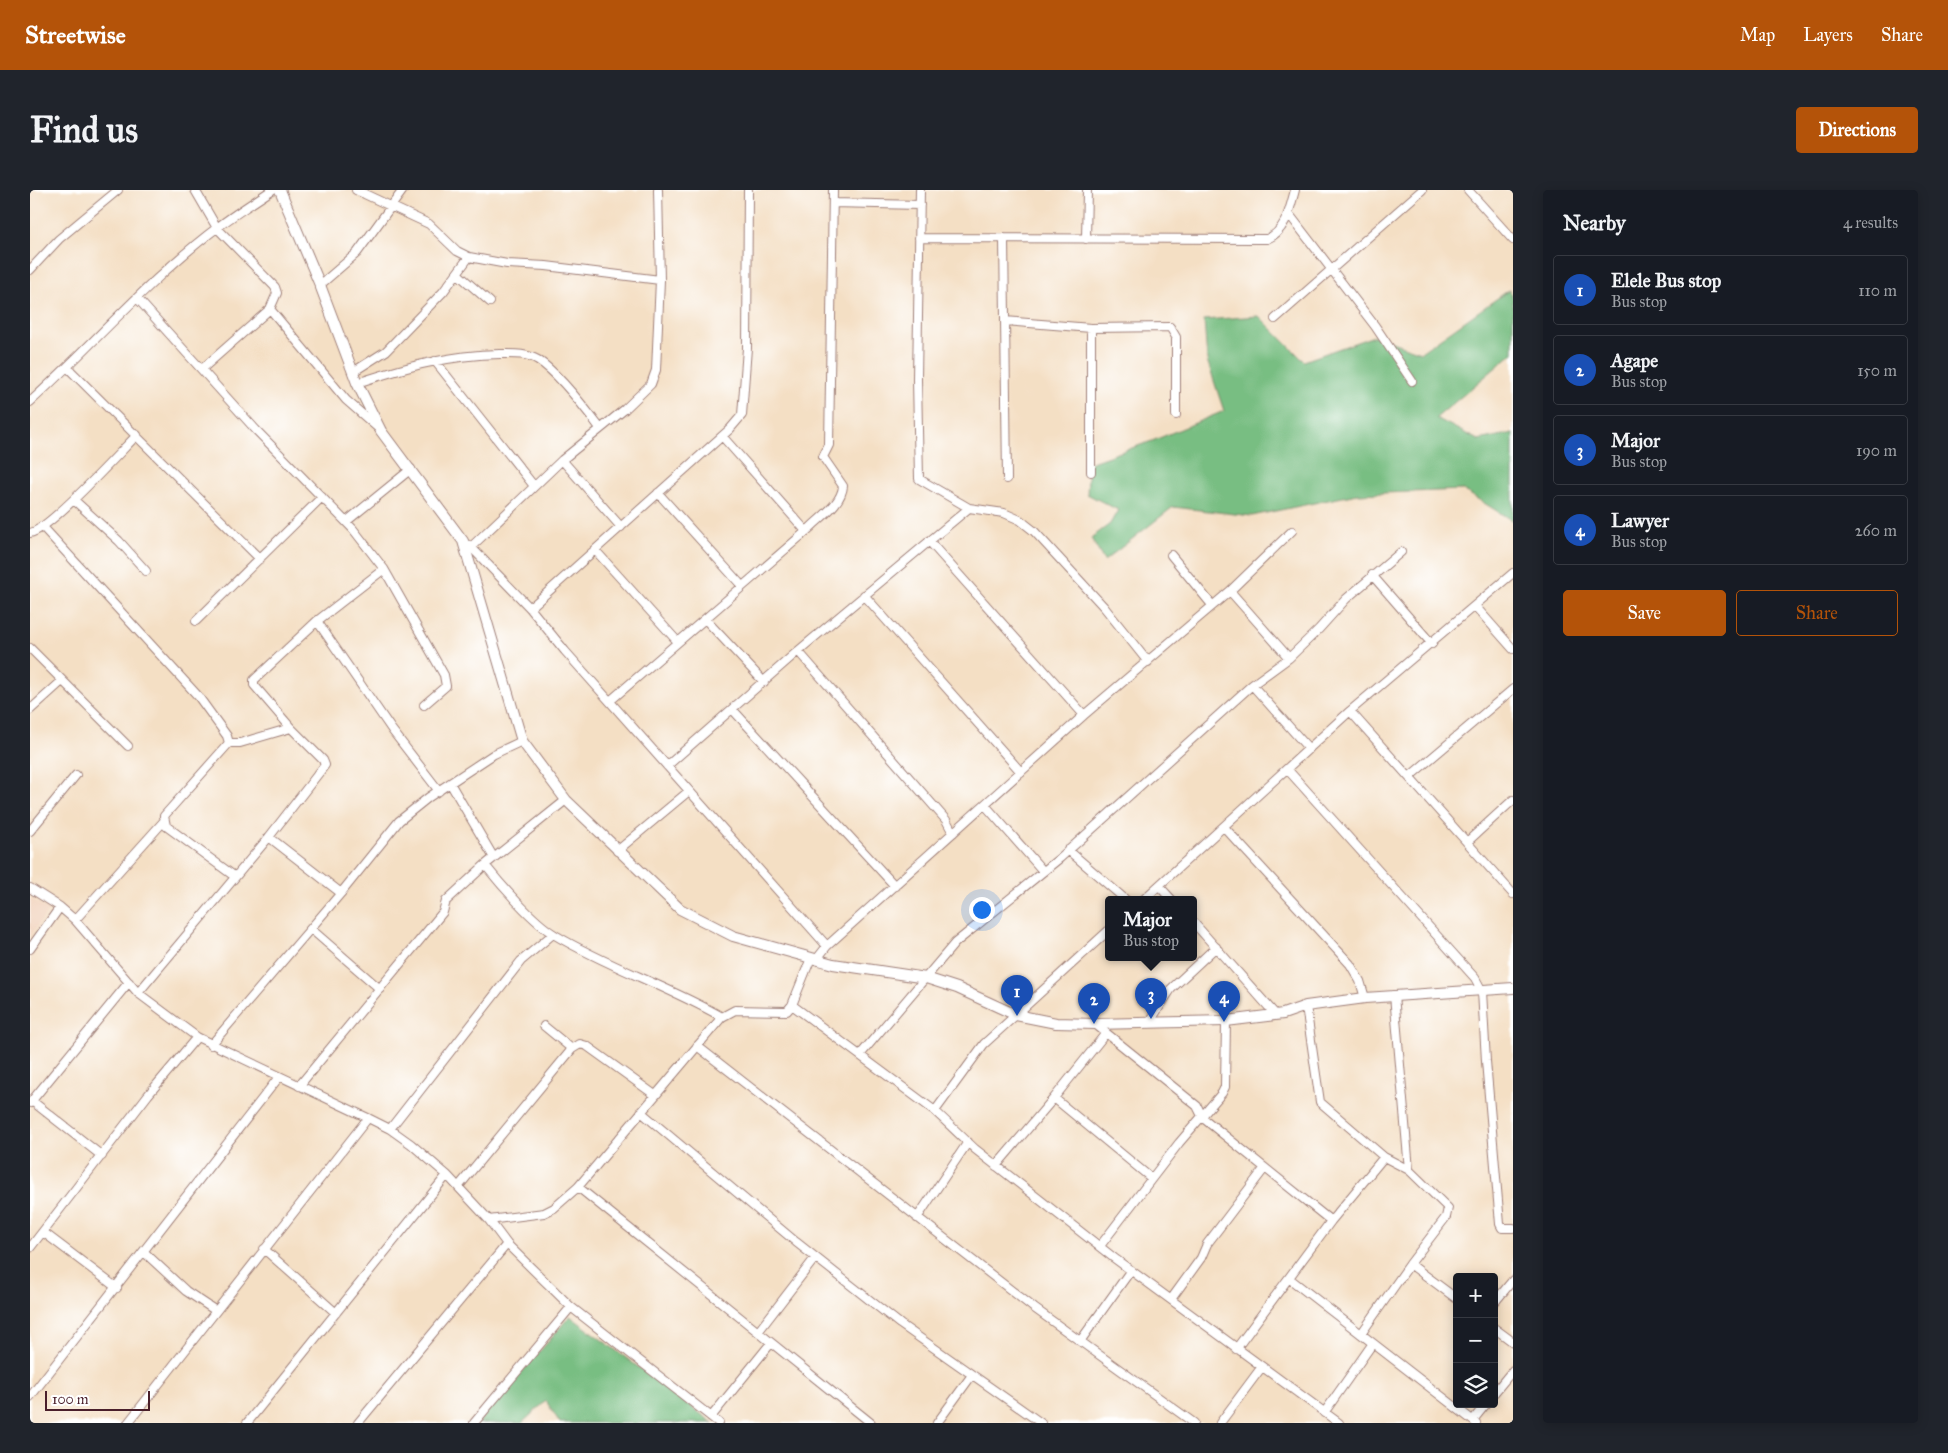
<!DOCTYPE html>
<meta charset="utf-8">
<style>
:root{--surface:#171b24;--page:#20242c;--text:#f1f3f6;--muted:#9ea1a6;--line:#363941;--accent:#b45309}
body{margin:0;font-family:"IM FELL Great Primer",serif;background:var(--page);color:var(--text)}
.controls{position:absolute;right:15px;bottom:15px;display:grid;overflow:hidden;border-radius:5px;box-shadow:0 2px 12px #0003}
.controls button{width:45px;height:45px;display:grid;place-items:center;padding:0;border:0;border-bottom:1px solid var(--line);background:var(--surface);color:var(--text);font:25px sans-serif}
.scale{position:absolute;left:15px;bottom:12px;width:105px;box-sizing:border-box;padding-left:5px;border:2px solid #4a1f2b;border-top:0;font-size:14px;line-height:18px;white-space:nowrap;color:#4a1f2b;-webkit-text-stroke:4px #fff;paint-order:stroke}
.you{position:absolute;left:951px;top:719px;width:18px;height:18px;margin:-12px;border:4px solid #fff;border-radius:50%;background:#1a73e8;box-shadow:0 0 0 8px #1a73e833}
.badge{display:grid;place-items:center;width:32px;height:32px;border-radius:50%;background:var(--accent);color:#fff;font-size:16px;font-weight:700}
.pin{position:absolute;translate:-50% -41px;filter:drop-shadow(0 1px 2px #0008)}
.pin::after{content:'';position:absolute;top:26px;width:18px;height:15px;background:inherit;clip-path:polygon(0 0,100% 0,50% 100%)}
.popup{position:absolute;left:1075px;top:706px;width:92px;height:65px;box-sizing:border-box;display:grid;place-content:center;border-radius:5px;background:var(--surface);filter:drop-shadow(0 1px 4px #0005);font-size:16px;white-space:nowrap;color:var(--muted)}
.popup b{font-size:19px;color:var(--text)}
.popup::after{content:'';position:absolute;left:50%;top:100%;margin-left:-10px;border:10px solid transparent;border-top-color:var(--surface)}
.list{margin:0;padding:0;list-style:none}
h2{display:flex;justify-content:space-between;align-items:center;height:65px;margin:0;padding:0 20px;font-size:21px}
h2 small{font-size:16px;font-weight:400;color:var(--muted)}
.list li{display:grid;grid-template-columns:32px 1fr auto;gap:15px;align-items:center;box-sizing:border-box;height:70px;margin:0 10px 10px;padding:0 10px;border:1px solid var(--line);border-radius:5px}
.list b{display:block;font-size:19px;white-space:nowrap}
.list p{margin:0;font-size:16px;white-space:nowrap;color:var(--muted)}
.list em{font-size:16px;font-style:normal;color:var(--muted)}
.actions{display:flex;gap:10px;padding:15px 20px}
.actions a{flex:1;padding:11px 0;border:1px solid var(--accent);border-radius:5px;text-align:center;font-size:18px;color:var(--accent)}
.actions .main{background:var(--accent);color:#fff}
.icon{flex:none;width:28px;height:28px;fill:none;stroke:currentColor;stroke-width:2;stroke-linecap:round;stroke-linejoin:round}
.map{position:relative;flex:none;width:1483px;height:1233px;overflow:hidden;border-radius:5px}
header{display:flex;align-items:center;gap:30px;box-sizing:border-box;height:70px;padding:0 25px;background:var(--accent);color:#fff}
header strong{font-size:24px}
nav{display:flex;gap:28px;margin-inline-start:auto;font-size:18px}
.intro{display:flex;align-items:center;justify-content:space-between;box-sizing:border-box;height:120px;padding:0 30px}
h1{margin:0;font-size:35px}
.button{padding:12px 22px;border-radius:5px;background:var(--accent);color:#fff;font-size:18px;font-weight:700}
main{display:flex;gap:30px;padding:0 30px}
aside{flex:1;background:var(--surface);border-radius:5px;box-shadow:0 2px 12px #0003}
.map>svg:first-child{display:block}
.built{fill:#f2d4be}
.forest{fill:#78be82;stroke:#616e56}
.lines{fill:none;stroke-linecap:round;stroke-linejoin:round}
.minor-casing{stroke:#9f7f78;stroke-width:10}
.tertiary-casing{stroke:#9f7f78;stroke-width:12}
.minor{stroke:#fff;stroke-width:8}
.tertiary{stroke:#fff;stroke-width:10}
</style>
<header>
<strong>Streetwise</strong>
<nav><a>Map</a><a>Layers</a><a>Share</a></nav>
</header>
<div class="intro"><h1>Find us</h1><a class="button">Directions</a></div>
<main>
<div class="map">
<svg width="1483" height="1233" viewBox="0 0 1483 1233">
<rect width="100%" height="100%" fill="#fff"/>
<filter id="ink" filterUnits="userSpaceOnUse"><feTurbulence type="fractalNoise" baseFrequency=".02" numOctaves="2"/><feDisplacementMap in="SourceGraphic" scale="10" xChannelSelector="R" yChannelSelector="G"/><feConvolveMatrix kernelMatrix="1 2 1 2 8 2 1 2 1" color-interpolation-filters="sRGB"/></filter>
<filter id="wash" filterUnits="userSpaceOnUse"><feTurbulence type="fractalNoise" baseFrequency=".0096" numOctaves="4" result="noise"/><feDisplacementMap in="SourceGraphic" scale="20" xChannelSelector="R" yChannelSelector="G"/><feGaussianBlur stdDeviation="1.12" result="paint"/><feColorMatrix in="noise" values="0 0 0 0 0 0 0 0 0 0 0 0 0 0 0 0 0 1.4 0 .05"/><feComposite in="paint" operator="in"/></filter>
<g filter="url(#wash)">
<rect width="100%" height="100%" fill="#f4dfc4"/>
<path class="built" d="M0 708 19 720 0 747Z"/>
<path class="forest" d="M1479 100 1483 108V163L1406 228 1448 250 1483 243V331L1433 300 1327 304 1222 326 1143 317 1074 371 1061 348 1080 334 1088 320 1057 304 1059 273 1122 251 1194 221 1177 170 1174 130 1229 126 1274 171 1344 146 1391 162Z
M540 1126 683 1233H530L516 1211 492 1233H448Z"/>
</g>
<g filter="url(#ink)">
<g class="lines">
<defs>
<path id="minor" d="M165 0 187 38 245 97 247 103 240 119 172 179
M326 0 399 34 427 61 439 67 477 74 516 76 630 90 626 180 621 194 595 219 532 270 441 357
M628 0 630 90
M890 0 887 189 889 289 939 318 974 323 990 330 1004 341 1074 417 1118 472
M1438 0 1483 50
M803 13 890 15
M1259 24 1345 136 1382 191
M889 48 1237 49C1256 41 1260 18 1265 0
M974 48 977 289
M1056 49 1057 0
M0 80 29 49 88 0
M428 84 460 112
M290 95 327 63 373 0
M107 108 226 240 323 339 354 379 414 485 416 496 394 515
M240 119 316 210 348 238
M1245 129 1392 0
M975 131 1061 138 1140 137 1146 147V225
M405 171 504 296
M38 178 230 369
M323 182 356 161 413 102 439 67
M327 193C376 177 418 165 470 164 482 164 497 163 508 170 528 183 555 218 570 238
M0 212C63 155 120 88 188 37 205 24 224 12 242 0
M692 246 776 341
M532 270 591 337
M1061 282V138
M628 303 712 396
M44 310 89 351 116 381
M317 331 381 279
M12 336 168 506 197 546 199 553 134 626 136 636 204 686
M0 343C19 340 89 263 107 245
M899 351 1054 525
M439 355 500 418 535 461 797 756
M565 360 648 452
M1141 365 1182 415
M1342 385 1402 454
M1200 401 1259 468
M834 405 991 582
M1445 416 1483 459
M500 418 700 239 712 225 717 158 718 0
M675 429 734 492
M166 431 292 307
M287 431 362 540 409 601
M0 458 98 556
M768 461 916 630 923 643
M1222 495 1279 559
M580 511 780 338C791 327 812 313 813 296L793 267 799 255 803 0
M0 520 32 491
M703 520 865 696
M1320 521 1483 704
M199 553H210L261 538
M637 576 768 461 939 318
M1257 579 1445 788 1452 801 1456 871 1470 1034 1472 1038H1483
M1379 587 1483 499
M420 593 464 668
M955 615 1013 681
M1194 637 1320 774 1330 791 1335 808
M0 641 46 585
M239 647 311 703
M1437 652 1483 610
M1038 660 1096 710
M587 661 659 601
M455 675C471 695 503 732 525 745 578 777 638 796 692 827
M1129 696 1142 710
M0 698 30 717 45 730 108 803 167 847 338 928 360 939 381 954 417 985 459 1030 477 1054 541 1117 689 1233
M1113 710 1320 521 1483 383
M45 730 134 631
M1164 733 1245 824
M281 739 350 799
M0 759 30 717
M786 770 797 756 1054 525 1200 401 1262 341
M108 803 239 647 295 575 293 570 261 538 224 495V490L287 431 354 379
M762 815 905 921 945 959 1084 1068 1309 1233
M1276 816 1290 912 1354 967
M1119 833 1141 799 1186 757
M1065 834 1167 916 1173 928 1301 1031
M514 836 542 859
M181 855 311 703 369 631 399 607 464 564 492 551
M667 856 1004 1118 1164 1233
M830 865 925 753 1030 668 1222 495 1259 468 1289 439 1316 409 1371 362
M269 896 413 722 416 711 455 675 536 610
M1024 908 1121 988
M2 911 72 966
M0 913 99 792
M905 921 954 854 1078 741
M611 922 766 1052 870 1134 1011 1233
M360 939 491 771 523 744
M966 976 1024 908 1076 843
M429 996 542 859 550 854 557 856 625 905
M548 997 841 1233
M887 1028 938 952
M459 1030 514 1023 524 1018 548 997 692 827 705 820 757 821 762 815 781 768
M13 1042 87 1098
M1070 1056 1149 953 1192 903 1195 897 1196 831
M0 1058 118 905 167 847
M234 1059 306 1123
M114 1062 156 1101 186 1121
M1380 1074 1427 1109
M1260 1089 1446 1233
M1142 1108 1171 1068 1177 1054 1234 979
M1464 1113 1483 1090
M1464 1138 1483 1152
M728 1142 785 1068
M1331 1144 1380 1074 1416 1027 1418 1018 1379 980 1364 805
M1051 1150 1101 1080
M1206 1159 1301 1031 1354 967 1379 980
M1464 1203 1483 1180
M0 1207 249 887
M1294 1223 1343 1153
M681 1227 741 1153
M1443 1230 1456 1214
M98 1233 338 928
M217 1233 417 985
M328 1233 477 1054
M444 1233 541 1117
M907 1233 942 1185
M1190 1233 1231 1178"/>
<path id="tertiary" d="M250 0 290 95 327 193 351 241 433 351 492 551 536 610 650 719 703 746 803 774 896 788 927 798 986 825 1026 833 1065 834 1196 831 1253 824 1276 816 1335 808 1483 798"/>
</defs>
<use href="#minor" class="minor-casing"/>
<use href="#tertiary" class="tertiary-casing"/>
<use href="#minor" class="minor"/>
<use href="#tertiary" class="tertiary"/>
</g>
</g>
</svg>
<div class="controls">
<button>+</button>
<button>−</button>
<button><svg class="icon" aria-label="layers" viewBox="0 0 24 24"><path d="M12 4l9 5-9 5-9-5zM3 14l9 5 9-5"/></svg></button>
</div>
<div class="scale">100 m</div>
<div class="you"></div>
<div class="pin badge" style="left:987px;top:826px;background:#1a4fb4">1</div>
<div class="pin badge" style="left:1064px;top:834px;background:#1a4fb4">2</div>
<div class="pin badge" style="left:1121px;top:829px;background:#1a4fb4">3</div>
<div class="popup"><b>Major</b>Bus stop</div>
<div class="pin badge" style="left:1194px;top:832px;background:#1a4fb4">4</div>
</div>
<aside>
<h2>Nearby<small>4 results</small></h2>
<ul class="list">
<li><span class="badge" style="background:#1a4fb4">1</span><div><b>Elele Bus stop</b><p>Bus stop</p></div><em>110 m</em></li>
<li><span class="badge" style="background:#1a4fb4">2</span><div><b>Agape</b><p>Bus stop</p></div><em>150 m</em></li>
<li><span class="badge" style="background:#1a4fb4">3</span><div><b>Major</b><p>Bus stop</p></div><em>190 m</em></li>
<li><span class="badge" style="background:#1a4fb4">4</span><div><b>Lawyer</b><p>Bus stop</p></div><em>260 m</em></li>
</ul>
<div class="actions"><a class="main">Save</a><a>Share</a></div>
</aside>
</main>
